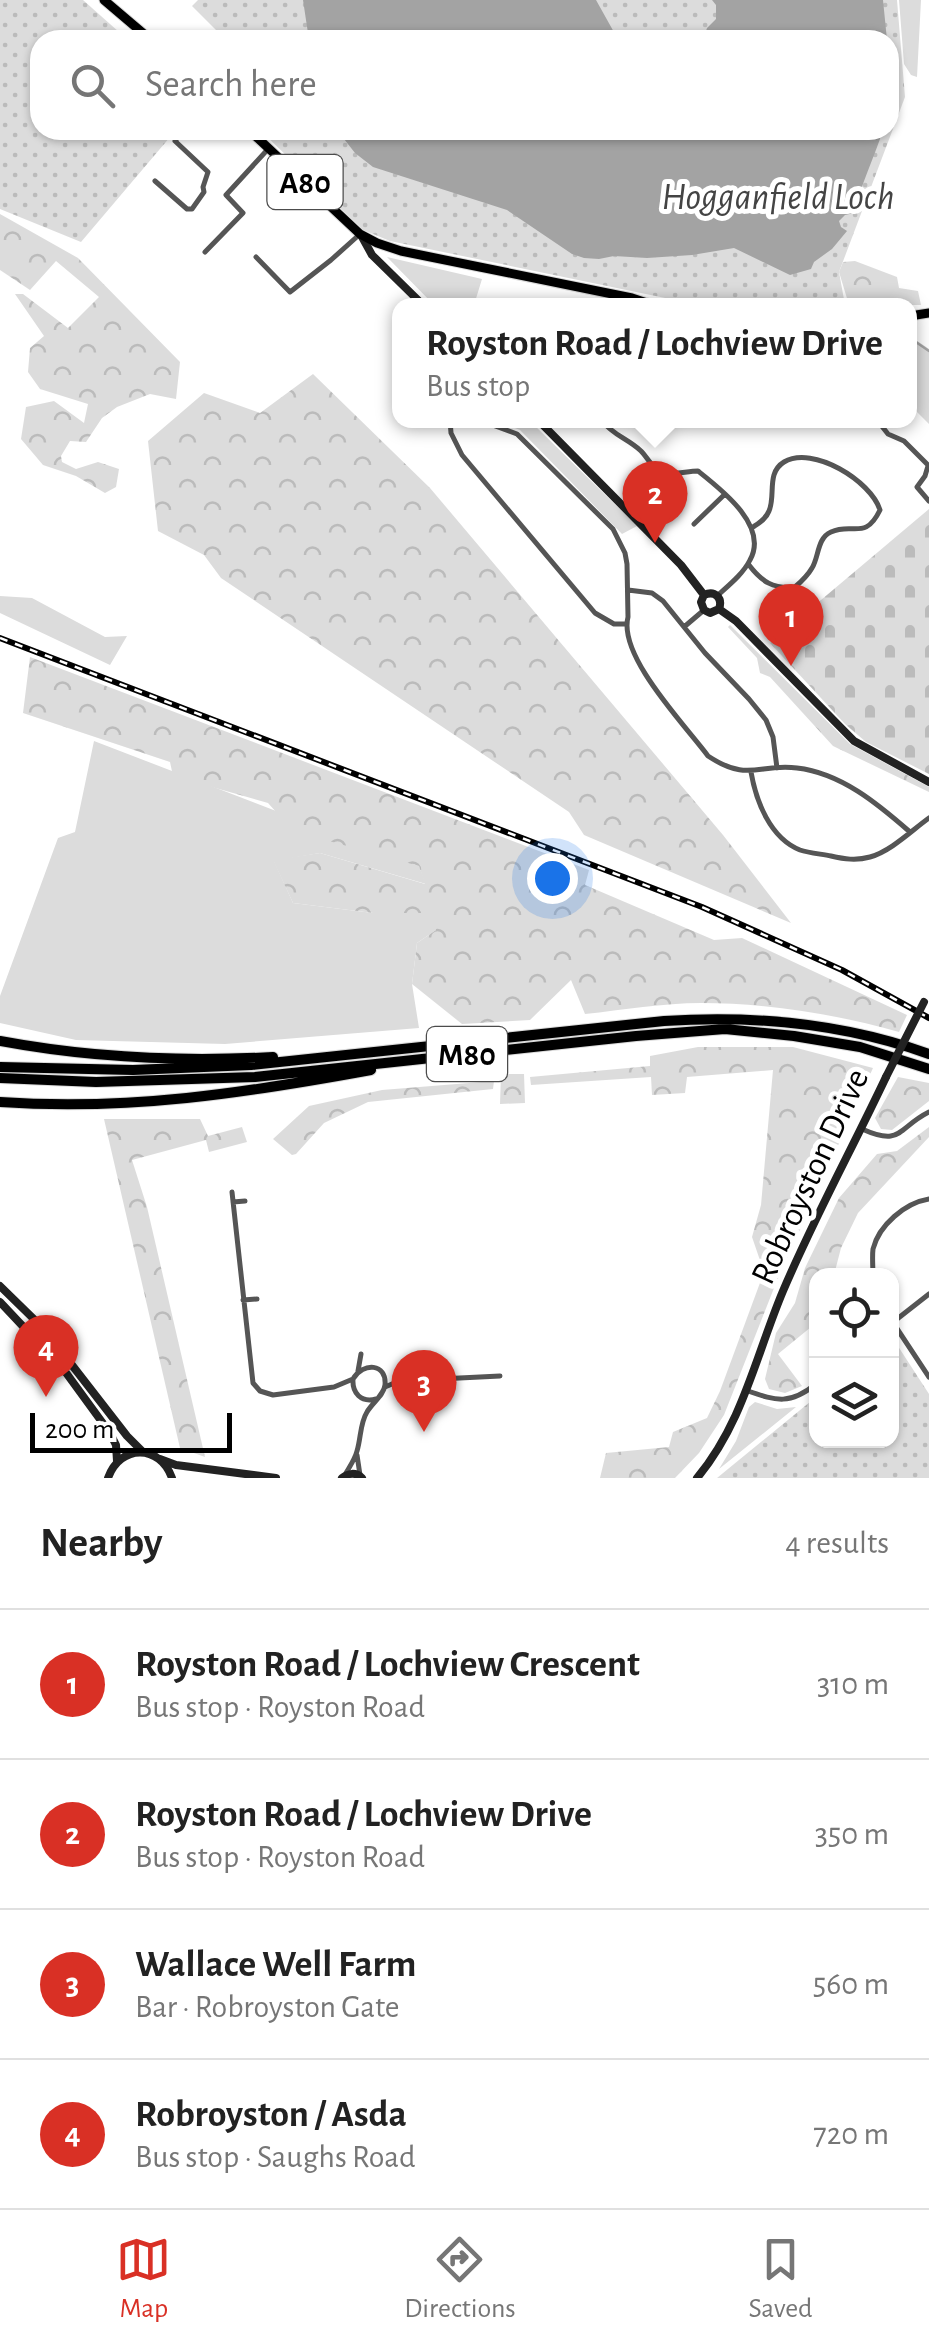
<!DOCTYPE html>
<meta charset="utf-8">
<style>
:root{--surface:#fff;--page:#f2f2f2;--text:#222;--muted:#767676;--line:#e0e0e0;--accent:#d93025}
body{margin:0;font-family:"Alegreya Sans",sans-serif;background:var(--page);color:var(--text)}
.controls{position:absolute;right:30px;bottom:30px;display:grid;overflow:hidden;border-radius:20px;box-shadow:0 2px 8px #0004}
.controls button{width:90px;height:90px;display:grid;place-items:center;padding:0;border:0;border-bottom:2px solid var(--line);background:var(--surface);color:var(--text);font:50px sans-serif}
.scale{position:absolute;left:30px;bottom:25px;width:202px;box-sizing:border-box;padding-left:10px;border:5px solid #000;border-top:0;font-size:28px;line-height:35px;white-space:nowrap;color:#000;-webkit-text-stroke:8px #fff;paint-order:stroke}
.you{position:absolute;left:552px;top:878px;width:35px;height:35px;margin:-25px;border:8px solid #fff;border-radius:50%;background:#1a73e8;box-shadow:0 0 0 15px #1a73e833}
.badge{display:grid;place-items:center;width:65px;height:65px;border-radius:50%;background:var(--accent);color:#fff;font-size:32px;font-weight:700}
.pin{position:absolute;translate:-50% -82px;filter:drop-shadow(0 2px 5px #0008)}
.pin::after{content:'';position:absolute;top:52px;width:35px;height:30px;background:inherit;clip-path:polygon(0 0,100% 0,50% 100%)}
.popup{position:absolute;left:392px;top:298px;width:525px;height:130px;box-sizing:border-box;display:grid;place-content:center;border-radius:20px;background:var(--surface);filter:drop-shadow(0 2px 8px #0005);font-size:32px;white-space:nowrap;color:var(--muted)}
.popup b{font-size:38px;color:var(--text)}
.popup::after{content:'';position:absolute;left:50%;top:100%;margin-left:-20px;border:20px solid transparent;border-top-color:var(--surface)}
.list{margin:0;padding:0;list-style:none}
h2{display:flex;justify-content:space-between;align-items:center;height:130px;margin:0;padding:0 40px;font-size:42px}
h2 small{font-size:32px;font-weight:400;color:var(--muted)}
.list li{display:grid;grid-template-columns:65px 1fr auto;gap:30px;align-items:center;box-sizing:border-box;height:150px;padding:0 40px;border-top:2px solid var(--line)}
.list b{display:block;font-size:38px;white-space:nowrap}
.list p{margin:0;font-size:32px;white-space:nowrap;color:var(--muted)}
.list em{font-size:32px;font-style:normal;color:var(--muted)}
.icon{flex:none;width:55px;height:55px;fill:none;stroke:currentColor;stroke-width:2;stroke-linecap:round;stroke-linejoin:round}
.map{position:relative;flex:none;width:929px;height:1478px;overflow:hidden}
.search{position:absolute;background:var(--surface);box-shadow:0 2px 8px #0004;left:30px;right:30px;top:30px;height:110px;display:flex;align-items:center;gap:25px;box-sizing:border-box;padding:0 35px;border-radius:30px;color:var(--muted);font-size:38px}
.sheet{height:730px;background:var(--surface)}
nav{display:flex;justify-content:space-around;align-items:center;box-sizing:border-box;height:140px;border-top:2px solid var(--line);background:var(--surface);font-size:28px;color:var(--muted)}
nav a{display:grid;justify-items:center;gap:5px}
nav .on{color:var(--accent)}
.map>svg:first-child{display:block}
.grass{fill:#dcdcdc}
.forest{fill:url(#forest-crowns)}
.cemetery{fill:url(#cemetery-stones)}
.park{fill:url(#park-dots)}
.water{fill:#a3a3a3}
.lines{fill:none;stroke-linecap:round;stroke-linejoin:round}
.stream{stroke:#a3a3a3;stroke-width:2.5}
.primary-casing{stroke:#dbdbdb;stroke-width:11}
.highway-casing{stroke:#dbdbdb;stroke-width:12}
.street{stroke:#555;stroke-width:5}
.secondary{stroke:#222;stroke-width:8}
.primary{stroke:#000;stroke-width:9}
.highway{stroke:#000;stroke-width:10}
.rail-casing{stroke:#000;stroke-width:6}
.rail{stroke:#fff;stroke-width:2.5;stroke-dasharray:8;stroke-linecap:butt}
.secondary-bridge{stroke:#222;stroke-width:8}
.labels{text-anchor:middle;stroke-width:10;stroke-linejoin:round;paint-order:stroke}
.shield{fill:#fff;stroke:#4c4c4c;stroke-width:2.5}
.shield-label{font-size:32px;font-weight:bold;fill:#000}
.street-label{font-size:35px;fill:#000;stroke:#fff}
.water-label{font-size:38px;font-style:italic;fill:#444;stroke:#fff}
</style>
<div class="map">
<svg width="929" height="1478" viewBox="0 0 929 1478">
<defs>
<pattern id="forest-crowns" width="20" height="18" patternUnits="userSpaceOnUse" patternTransform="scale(2.5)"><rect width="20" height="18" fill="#dcdcdc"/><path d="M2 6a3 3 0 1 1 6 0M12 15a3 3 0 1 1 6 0" fill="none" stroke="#bbb"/></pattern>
<pattern id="cemetery-stones" width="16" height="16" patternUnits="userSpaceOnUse" patternTransform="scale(2.5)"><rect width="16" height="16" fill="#dcdcdc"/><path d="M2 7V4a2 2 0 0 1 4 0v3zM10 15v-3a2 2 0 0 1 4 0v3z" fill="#bbb"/></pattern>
<pattern id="park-dots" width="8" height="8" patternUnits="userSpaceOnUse" patternTransform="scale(2.5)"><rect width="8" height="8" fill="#dcdcdc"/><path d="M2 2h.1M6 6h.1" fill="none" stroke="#bbb" stroke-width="1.8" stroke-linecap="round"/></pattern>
</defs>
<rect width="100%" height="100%" fill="#fff"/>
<path class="grass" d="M899 0H921L917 77 911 75 904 64Z
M387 257 482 279 474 305H434Z
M910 336 929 349V424L910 405Z
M505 421H530L637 526 622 534 520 430 505 424Z
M0 596 32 598 105 637 127 636 110 665 0 613Z
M94 741 419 866 426 884 320 853 274 861 293 903 373 913 436 912V930L417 943 412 984 419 1028 225 1044 76 1040 0 1023V996L58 838 75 832Z
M755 1402 777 1409 796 1407 719 1469 736 1441 749 1407Z"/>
<path class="forest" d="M0 214 78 258 180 362 176 399 150 394 117 407 102 418 86 442 70 441 61 456 62 462 76 469 98 462 119 469 116 487 105 493 76 476 43 465 21 439 26 407 54 401 84 423 88 404 40 389 28 372 30 348 44 336 15 294H23L68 328 99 297 56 261 30 290 0 270Z
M855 261 897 277 899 288 918 291 921 305H849L839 272 843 262Z
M313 374 430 488 723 835 791 923 584 835 569 812 221 578 204 555 158 531 148 441 204 393 260 413Z
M730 625 850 744 929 787V792L833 746 770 677 760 673 757 658 728 627Z
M30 657 589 870 585 885 714 940 742 938 907 1015 899 1032C836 1014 766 1003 701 1003 663 1003 623 1010 585 1014L571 980 530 1020 462 1024 412 984 417 943 436 930 435 913H373L293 903 273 860 320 853 425 884 419 866 293 831 268 803 173 776 170 762 23 713Z
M698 1047H793L873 1068 776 1283 724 1415 699 1453 675 1478H600L606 1453 669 1447 673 1432 707 1418 720 1391 764 1272 752 1237 761 1205 773 1070 687 1077 685 1093 652 1095 651 1077 531 1085 530 1077 650 1066V1056Z
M501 1074H524L525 1103 500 1104Z
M898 1077 929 1083V1101L892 1130 881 1129 875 1118Z
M494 1081 493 1089 368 1102 324 1123 296 1154 292 1155 273 1139 309 1106 382 1090Z
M104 1119H200L208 1136 242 1127 247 1142 209 1152 206 1140 132 1160 147 1207 205 1457 180 1448Z
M929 1127V1137L858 1213 841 1248 834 1275 816 1276V1323L778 1354 802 1386 785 1393 769 1389 765 1379 776 1333 795 1303 805 1268 839 1198 877 1154 897 1151Z"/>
<path class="cemetery" d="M929 509V774L866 742 845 724 770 643Z"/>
<path class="park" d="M0 0H83L128 40H40V130H176L81 242 0 209Z
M198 0H897L905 97 839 272 845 305H699L390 241 363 230 260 130H889V40H226L192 6Z
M892 1337 929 1394V1478H717L816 1397V1440H892Z"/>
<path class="water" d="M303 0H596L615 34 622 40H309Z
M712 0H883L887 40H703L707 28 716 19V5Z
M337 130H883C874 158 861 184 854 213L845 215 839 221 841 227 847 231 832 249 814 262 811 269 790 275 734 248 692 255 647 258 614 256 599 259 584 258 572 254 507 210 373 167 355 153Z"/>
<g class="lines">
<path class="stream" d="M910 338 929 351"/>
<defs>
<path id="primary" d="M104 0 151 40
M249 130 360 234 377 243 401 251 632 298 656 306
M910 316 929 313"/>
<path id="highway" d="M0 1041C91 1058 181 1062 273 1057
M0 1067 133 1070 251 1065 664 1021C755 1015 843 1023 929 1054
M0 1078 96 1082 255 1077 636 1036 725 1029 794 1036 860 1047 929 1069
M0 1102C129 1111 245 1093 371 1070"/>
</defs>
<use href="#primary" class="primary-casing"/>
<use href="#highway" class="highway-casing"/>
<path class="street" d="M155 181 187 209H192L204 192 203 187 208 172 175 141 184 130
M205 252 243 213 226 195 269 148
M256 257 290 292 331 260 360 234
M450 420 451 433 462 455 595 613 614 624H625
M479 420 517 434 613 529 625 553 627 564 628 617C618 656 685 725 708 756 749 783 758 763 797 768 841 773 878 804 910 832
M601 420C614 436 627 438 641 451 648 458 654 472 665 473 674 475 688 471 698 471 722 490 769 526 750 560 743 574 729 585 717 596
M877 420 888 434 904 441 929 466
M928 466 925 476 917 487 929 501
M694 524 724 495
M749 565C762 582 773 589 795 587 802 581 808 575 812 568 819 557 817 538 831 532 853 522 865 541 880 510 871 481 813 445 784 462 766 473 776 495 769 511 766 519 759 523 753 527
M628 590 652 593 663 601 705 653 749 699 766 720 773 737 777 768
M684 627 704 610
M751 772C756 801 770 838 800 850 809 853 821 854 831 856 844 859 856 861 870 857 891 851 911 831 929 818
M862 1129C902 1147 897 1128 929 1112
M232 1192 253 1383 260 1391 273 1395 334 1387 353 1379
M233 1202 245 1201
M873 1276C873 1268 872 1257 873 1249 879 1225 905 1203 929 1199
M243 1300 257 1299
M892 1321 929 1377
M892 1323 929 1294
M358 1371 361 1354
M385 1387 399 1381 500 1376
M748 1391C777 1401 790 1405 816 1384
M357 1455 360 1475
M346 1473C350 1466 355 1459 357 1451 361 1438 360 1423 367 1412 372 1403 384 1395 385 1385 387 1363 363 1362 353 1379 352 1393 361 1403 376 1399"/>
<path class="secondary" d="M361 235 372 255 424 306
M538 420 681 565 704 595
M704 595 701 602 704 610 710 613 719 609
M704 595C715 590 723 598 719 609
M719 609 736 621 854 741 929 782
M0 1286 44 1329 127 1436 143 1452
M0 1302 64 1370 110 1433 116 1445 117 1461
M160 1459 176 1465 276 1478
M108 1478C120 1444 160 1444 172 1478
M342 1478C348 1473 356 1472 362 1478
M697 1478C743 1423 756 1355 783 1291 814 1218 852 1149 886 1077"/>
<use href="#primary" class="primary"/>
<use href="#highway" class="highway"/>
<defs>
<path id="rail" d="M0 638 702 907 842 970 929 1018"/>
</defs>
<use href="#rail" class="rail-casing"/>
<use href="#rail" class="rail"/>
<path class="secondary-bridge" d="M886 1077 924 1002"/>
</g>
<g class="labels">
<g class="shield">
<rect x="267.5" y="155" width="75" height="54" rx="8"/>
<rect x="427" y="1027" width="80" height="54" rx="8"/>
</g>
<g class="shield-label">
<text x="305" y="193">A80</text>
<text x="467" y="1065">M80</text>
</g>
<g class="street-label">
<text transform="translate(809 1176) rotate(-65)" y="12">Robroyston Drive</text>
</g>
<g class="water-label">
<text x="778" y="209">Hogganfield Loch</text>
</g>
</g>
</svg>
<div class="controls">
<button><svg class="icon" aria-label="locate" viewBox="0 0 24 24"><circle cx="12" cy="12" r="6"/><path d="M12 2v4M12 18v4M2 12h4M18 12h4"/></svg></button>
<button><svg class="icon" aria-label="layers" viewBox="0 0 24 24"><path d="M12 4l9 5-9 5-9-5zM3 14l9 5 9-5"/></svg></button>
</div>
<div class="scale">200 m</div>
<div class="you"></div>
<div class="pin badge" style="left:791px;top:666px">1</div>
<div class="pin badge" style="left:655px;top:543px">2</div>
<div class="popup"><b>Royston Road / Lochview Drive</b>Bus stop</div>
<div class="pin badge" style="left:424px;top:1432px">3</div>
<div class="pin badge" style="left:46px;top:1397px">4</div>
<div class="search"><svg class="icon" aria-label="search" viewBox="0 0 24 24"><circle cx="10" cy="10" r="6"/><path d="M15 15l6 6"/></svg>Search here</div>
</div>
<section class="sheet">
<h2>Nearby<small>4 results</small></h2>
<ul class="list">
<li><span class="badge">1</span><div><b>Royston Road / Lochview Crescent</b><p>Bus stop · Royston Road</p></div><em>310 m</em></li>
<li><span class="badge">2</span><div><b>Royston Road / Lochview Drive</b><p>Bus stop · Royston Road</p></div><em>350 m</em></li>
<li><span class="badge">3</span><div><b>Wallace Well Farm</b><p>Bar · Robroyston Gate</p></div><em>560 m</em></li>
<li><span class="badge">4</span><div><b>Robroyston / Asda</b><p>Bus stop · Saughs Road</p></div><em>720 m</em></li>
</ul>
</section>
<nav>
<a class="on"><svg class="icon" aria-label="map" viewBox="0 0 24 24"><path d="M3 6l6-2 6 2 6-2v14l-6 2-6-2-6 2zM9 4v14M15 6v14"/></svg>Map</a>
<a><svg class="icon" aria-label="directions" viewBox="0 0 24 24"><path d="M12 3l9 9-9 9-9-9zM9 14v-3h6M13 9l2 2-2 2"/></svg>Directions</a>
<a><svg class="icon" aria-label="saved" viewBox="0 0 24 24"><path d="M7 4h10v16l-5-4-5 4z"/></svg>Saved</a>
</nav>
